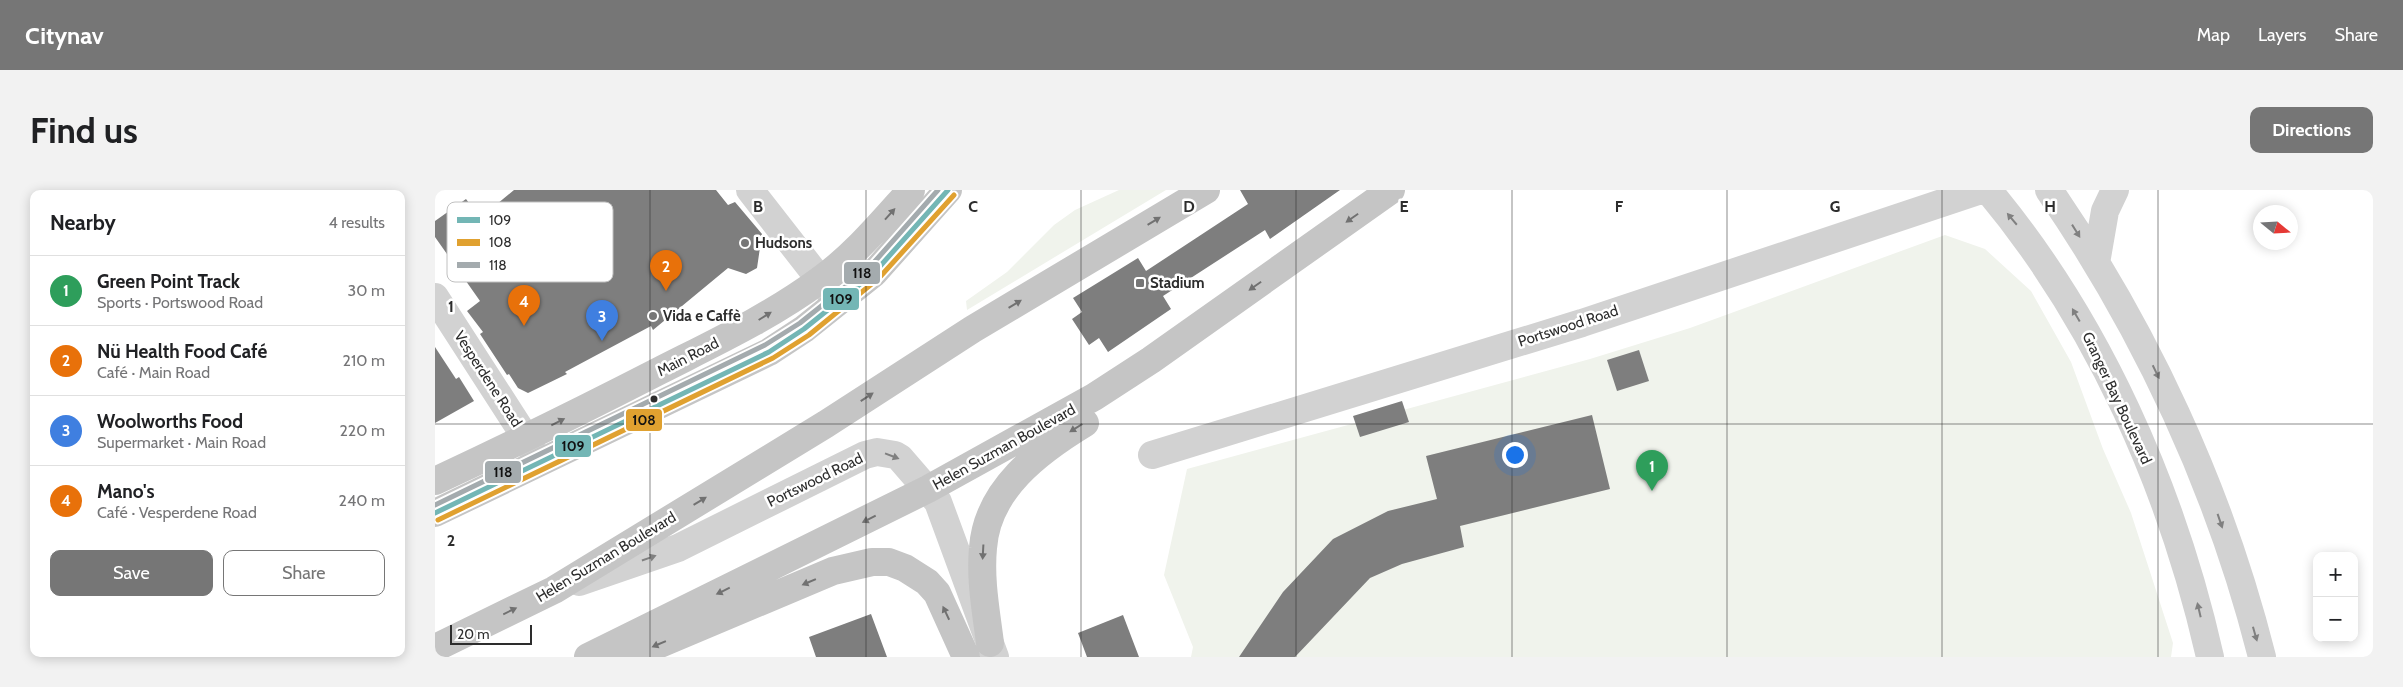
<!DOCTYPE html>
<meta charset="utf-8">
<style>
:root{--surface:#fff;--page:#f2f2f2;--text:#202124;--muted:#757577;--line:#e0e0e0;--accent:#767676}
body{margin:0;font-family:Cabin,sans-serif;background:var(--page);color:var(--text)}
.controls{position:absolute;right:15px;bottom:15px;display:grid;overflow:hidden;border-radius:10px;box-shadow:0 2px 12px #0003}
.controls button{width:45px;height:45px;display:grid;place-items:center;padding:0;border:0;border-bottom:1px solid var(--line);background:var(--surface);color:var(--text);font:25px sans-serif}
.compass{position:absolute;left:1818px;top:15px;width:45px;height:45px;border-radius:50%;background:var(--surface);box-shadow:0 2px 12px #0003;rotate:108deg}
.scale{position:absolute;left:15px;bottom:12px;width:82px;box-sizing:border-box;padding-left:5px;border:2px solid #2d2d2d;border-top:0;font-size:14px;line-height:18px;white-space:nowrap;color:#2d2d2d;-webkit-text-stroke:4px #fff;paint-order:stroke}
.you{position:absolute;left:1079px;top:264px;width:18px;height:18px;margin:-12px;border:4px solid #fff;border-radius:50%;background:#1a73e8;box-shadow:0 0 0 8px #1a73e833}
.badge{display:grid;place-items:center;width:32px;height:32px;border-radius:50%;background:var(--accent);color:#fff;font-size:16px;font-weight:700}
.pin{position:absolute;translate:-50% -41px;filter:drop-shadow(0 1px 2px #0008)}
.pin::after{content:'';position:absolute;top:26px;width:18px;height:15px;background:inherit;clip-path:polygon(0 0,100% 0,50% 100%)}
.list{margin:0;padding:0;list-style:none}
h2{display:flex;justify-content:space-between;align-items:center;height:65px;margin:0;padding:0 20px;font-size:21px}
h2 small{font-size:16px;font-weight:400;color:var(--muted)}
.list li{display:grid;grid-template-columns:32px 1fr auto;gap:15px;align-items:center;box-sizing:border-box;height:70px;padding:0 20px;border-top:1px solid var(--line)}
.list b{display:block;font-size:19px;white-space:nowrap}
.list p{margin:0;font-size:16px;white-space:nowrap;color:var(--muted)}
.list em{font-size:16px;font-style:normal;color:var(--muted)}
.actions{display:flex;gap:10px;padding:15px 20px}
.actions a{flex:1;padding:11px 0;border:1px solid var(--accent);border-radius:10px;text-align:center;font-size:18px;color:var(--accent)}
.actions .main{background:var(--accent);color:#fff}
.map{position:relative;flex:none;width:1938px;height:467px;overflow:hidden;border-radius:10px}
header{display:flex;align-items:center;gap:30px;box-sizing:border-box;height:70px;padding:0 25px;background:var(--accent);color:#fff}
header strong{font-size:24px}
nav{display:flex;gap:28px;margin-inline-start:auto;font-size:18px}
.intro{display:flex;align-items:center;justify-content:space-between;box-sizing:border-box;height:120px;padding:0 30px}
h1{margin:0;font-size:35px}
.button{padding:12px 22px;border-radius:10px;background:var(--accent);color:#fff;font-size:18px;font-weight:700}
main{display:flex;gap:30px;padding:0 30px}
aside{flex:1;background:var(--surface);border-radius:10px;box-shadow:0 2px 12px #0003}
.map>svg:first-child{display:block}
.green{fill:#f0f3ec}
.building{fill:#7e7e7e}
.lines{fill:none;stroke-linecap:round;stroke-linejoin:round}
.minor{stroke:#d2d2d2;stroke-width:28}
.major{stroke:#c5c5c5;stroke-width:28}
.bus-1-casing{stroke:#fff;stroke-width:9}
.bus-2-casing{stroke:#fff;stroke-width:9}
.bus-3-casing{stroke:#fff;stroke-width:9}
.bus-1{stroke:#73b6b5;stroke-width:5}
.bus-2{stroke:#e0a130;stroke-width:5}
.bus-3{stroke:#a4abae;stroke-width:5}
.oneway{fill:#717171}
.oneway2{fill:#808080}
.grid{fill:none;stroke:#2d2d2d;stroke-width:1;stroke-opacity:0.55}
.poi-dot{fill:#767676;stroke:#fff;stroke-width:2}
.bus-dot{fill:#2d2d2d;stroke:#fff;stroke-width:2}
.labels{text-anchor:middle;stroke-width:5;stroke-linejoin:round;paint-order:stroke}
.poi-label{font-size:15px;font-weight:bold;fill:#2d2d2d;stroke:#fff;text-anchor:start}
.street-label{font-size:15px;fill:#2d2d2d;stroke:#fff}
.key{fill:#fff;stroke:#c0c0c0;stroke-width:1}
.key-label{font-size:14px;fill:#2d2d2d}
.grid-label{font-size:16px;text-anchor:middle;font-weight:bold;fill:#2d2d2d;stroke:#fff;stroke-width:5;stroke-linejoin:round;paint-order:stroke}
.line-badge{stroke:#fff;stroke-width:2}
.pale-badge-label{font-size:14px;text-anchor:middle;font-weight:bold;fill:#111}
</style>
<header>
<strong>Citynav</strong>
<nav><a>Map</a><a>Layers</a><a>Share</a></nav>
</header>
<div class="intro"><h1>Find us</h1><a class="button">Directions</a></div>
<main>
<aside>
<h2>Nearby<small>4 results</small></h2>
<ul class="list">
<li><span class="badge" style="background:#2e9e5b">1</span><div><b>Green Point Track</b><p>Sports · Portswood Road</p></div><em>30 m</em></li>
<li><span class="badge" style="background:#e8710a">2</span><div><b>Nü Health Food Café</b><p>Café · Main Road</p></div><em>210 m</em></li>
<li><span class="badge" style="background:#3f7fe0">3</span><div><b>Woolworths Food</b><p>Supermarket · Main Road</p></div><em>220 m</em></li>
<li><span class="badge" style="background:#e8710a">4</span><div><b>Mano's</b><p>Café · Vesperdene Road</p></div><em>240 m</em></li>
</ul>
<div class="actions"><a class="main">Save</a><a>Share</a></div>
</aside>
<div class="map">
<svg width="1938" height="467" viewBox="0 0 1938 467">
<rect width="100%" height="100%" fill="#fff"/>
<path class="green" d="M684 0H731L532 120 531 111 572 82 619 35 640 20Z
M1510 45 1550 59 1596 101 1636 172 1668 259 1696 323 1738 453 1736 467H756L758 457 729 385 752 279 1155 169 1255 138Z"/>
<path class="building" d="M79 0H281L293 15 300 12 327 44 322 78 311 84 293 78 218 140 216 136 143 175 130 182 132 184 93 203 83 198 74 184 72 185 45 144 48 142 32 121 45 111 0 47V31L31 9 45 28Z
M805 0H905L835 49 830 40 728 106 736 119 673 162 664 148 654 155 637 129 647 122 638 108 703 68 711 81 813 14Z
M0 157 21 189 24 187 39 211 0 233Z
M1204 160 1214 191 1182 201 1172 170Z
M967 211 974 232 925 247 918 226Z
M1157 225 1175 299 1025 336 1029 357 967 374 935 388 860 467H804L848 402 898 349 953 321 1002 309 991 266Z
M436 424 452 467H381L374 447Z
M688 425 704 467H652L643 443Z"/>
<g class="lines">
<path class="minor" d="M315 0 400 109
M1553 0C1664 133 1737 299 1775 467
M1614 0C1711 141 1785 300 1827 467
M1661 73 1670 21 1680 0
M0 107 91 248 101 268
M717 265 1147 133 1546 0
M144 392 243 358 430 265 442 262 460 265 465 268 503 312 560 467"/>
<path class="major" d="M0 291C75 256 150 219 224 181 279 153 335 127 385 90 420 65 447 32 476 0
M0 323 334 162 369 139 439 83 513 0
M555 453C551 421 545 390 548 358 552 299 604 261 650 233
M0 458 119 400 391 234 538 139 771 0
M183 462 213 459 398 381 437 372H454L470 378 492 392 502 403 531 467
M153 467 493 299 659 207 716 170 956 0"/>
<defs>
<path id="bus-1" d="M0 323 334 162 369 139 439 83 513 0"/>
<path id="bus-2" d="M3 330 338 168 374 145 444 88 519 5"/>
<path id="bus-3" d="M0 315 330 155 365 133 434 78 503 0"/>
</defs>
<use href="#bus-1" class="bus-1-casing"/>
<use href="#bus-2" class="bus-2-casing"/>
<use href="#bus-3" class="bus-3-casing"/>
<use href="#bus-1" class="bus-1"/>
<use href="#bus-2" class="bus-2"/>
<use href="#bus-3" class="bus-3"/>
</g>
<defs><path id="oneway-solid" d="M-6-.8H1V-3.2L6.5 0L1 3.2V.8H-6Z" transform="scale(1.25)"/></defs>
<g class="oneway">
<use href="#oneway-solid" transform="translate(455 24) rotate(-48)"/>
<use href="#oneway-solid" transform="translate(917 28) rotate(145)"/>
<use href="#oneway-solid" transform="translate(719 31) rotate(-31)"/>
<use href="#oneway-solid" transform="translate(820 96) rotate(145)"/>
<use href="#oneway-solid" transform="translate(580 114) rotate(-31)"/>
<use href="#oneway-solid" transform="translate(330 126) rotate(-32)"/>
<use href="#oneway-solid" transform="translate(432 207) rotate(-33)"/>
<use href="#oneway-solid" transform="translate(123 232) rotate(-27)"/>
<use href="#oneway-solid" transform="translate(641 238) rotate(148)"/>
<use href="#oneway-solid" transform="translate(265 311) rotate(-31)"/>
<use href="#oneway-solid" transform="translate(434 329) rotate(153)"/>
<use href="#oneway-solid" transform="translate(548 362) rotate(93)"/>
<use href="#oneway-solid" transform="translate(374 392) rotate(157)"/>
<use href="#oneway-solid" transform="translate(288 401) rotate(154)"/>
<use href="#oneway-solid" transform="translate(75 421) rotate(-26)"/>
<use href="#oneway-solid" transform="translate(511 423) rotate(-115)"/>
<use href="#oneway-solid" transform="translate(224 454) rotate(157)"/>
</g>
<g class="oneway2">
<use href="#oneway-solid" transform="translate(1577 29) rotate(-130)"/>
<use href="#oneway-solid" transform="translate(1641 41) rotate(58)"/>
<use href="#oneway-solid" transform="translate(1641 125) rotate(-120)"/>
<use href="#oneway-solid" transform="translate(1721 182) rotate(64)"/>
<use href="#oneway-solid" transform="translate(457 266) rotate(21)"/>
<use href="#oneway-solid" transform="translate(1785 331) rotate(71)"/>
<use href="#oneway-solid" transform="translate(214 368) rotate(-19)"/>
<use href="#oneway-solid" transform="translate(1764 420) rotate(-103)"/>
<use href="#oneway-solid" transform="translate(1820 444) rotate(74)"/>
</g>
<path class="grid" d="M215 0V467M431 0V467M646 0V467M861 0V467M1077 0V467M1292 0V467M1507 0V467M1723 0V467M0 234H1938"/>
<g class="poi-dot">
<circle cx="310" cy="53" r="5"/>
<rect x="700" y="88" width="10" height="10" rx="2.5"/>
<circle cx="218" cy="126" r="5"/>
</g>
<circle class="bus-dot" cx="219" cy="209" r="4.5"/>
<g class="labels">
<g class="poi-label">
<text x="320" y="58">Hudsons</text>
<text x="715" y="98">Stadium</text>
<text x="228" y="131">Vida e Caffè</text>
</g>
<g class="street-label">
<text transform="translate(1133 136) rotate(-18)" y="5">Portswood Road</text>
<text transform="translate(253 167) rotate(-27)" y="5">Main Road</text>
<text transform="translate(53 189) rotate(57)" y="5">Vesperdene Road</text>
<text transform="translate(1682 208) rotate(65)" y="5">Granger Bay Boulevard</text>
<text transform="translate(569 257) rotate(-29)" y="5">Helen Suzman Boulevard</text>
<text transform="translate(380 290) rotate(-26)" y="5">Portswood Road</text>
<text transform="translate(171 367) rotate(-31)" y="5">Helen Suzman Boulevard</text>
</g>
</g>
<rect x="12" y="12" width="166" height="80" rx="8" class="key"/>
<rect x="22" y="27" width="23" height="6" fill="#73b6b5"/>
<rect x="22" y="49" width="23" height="7" fill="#e0a130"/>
<rect x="22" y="72" width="23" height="6" fill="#a4abae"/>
<g class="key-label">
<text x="54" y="35">109</text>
<text x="54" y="57">108</text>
<text x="54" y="80">118</text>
</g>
<g class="grid-label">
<text x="323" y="22">B</text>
<text x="538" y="22">C</text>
<text x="754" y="22">D</text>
<text x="969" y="22">E</text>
<text x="1184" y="22">F</text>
<text x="1400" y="22">G</text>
<text x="1615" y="22">H</text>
<text x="16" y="122">1</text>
<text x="16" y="356">2</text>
</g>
<g class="line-badge">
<rect x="408" y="71" width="38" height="24" rx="5" fill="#a4abae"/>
<rect x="387" y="97" width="38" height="24" rx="5" fill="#73b6b5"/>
<rect x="190" y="218" width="38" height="24" rx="5" fill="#e0a130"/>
<rect x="119" y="244" width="38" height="24" rx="5" fill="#73b6b5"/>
<rect x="49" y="270" width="38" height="24" rx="5" fill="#a4abae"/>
</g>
<g class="pale-badge-label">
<text x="427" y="88">118</text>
<text x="406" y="114">109</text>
<text x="209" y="235">108</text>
<text x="138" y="261">109</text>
<text x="68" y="287">118</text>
</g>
</svg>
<div class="controls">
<button>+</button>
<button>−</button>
</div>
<svg class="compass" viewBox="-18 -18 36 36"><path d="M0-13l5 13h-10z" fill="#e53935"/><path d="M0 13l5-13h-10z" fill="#757577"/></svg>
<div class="scale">20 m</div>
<div class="you"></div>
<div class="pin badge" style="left:1217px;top:301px;background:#2e9e5b">1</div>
<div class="pin badge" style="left:231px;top:101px;background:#e8710a">2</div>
<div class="pin badge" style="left:167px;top:151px;background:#3f7fe0">3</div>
<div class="pin badge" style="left:89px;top:136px;background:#e8710a">4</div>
</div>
</main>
